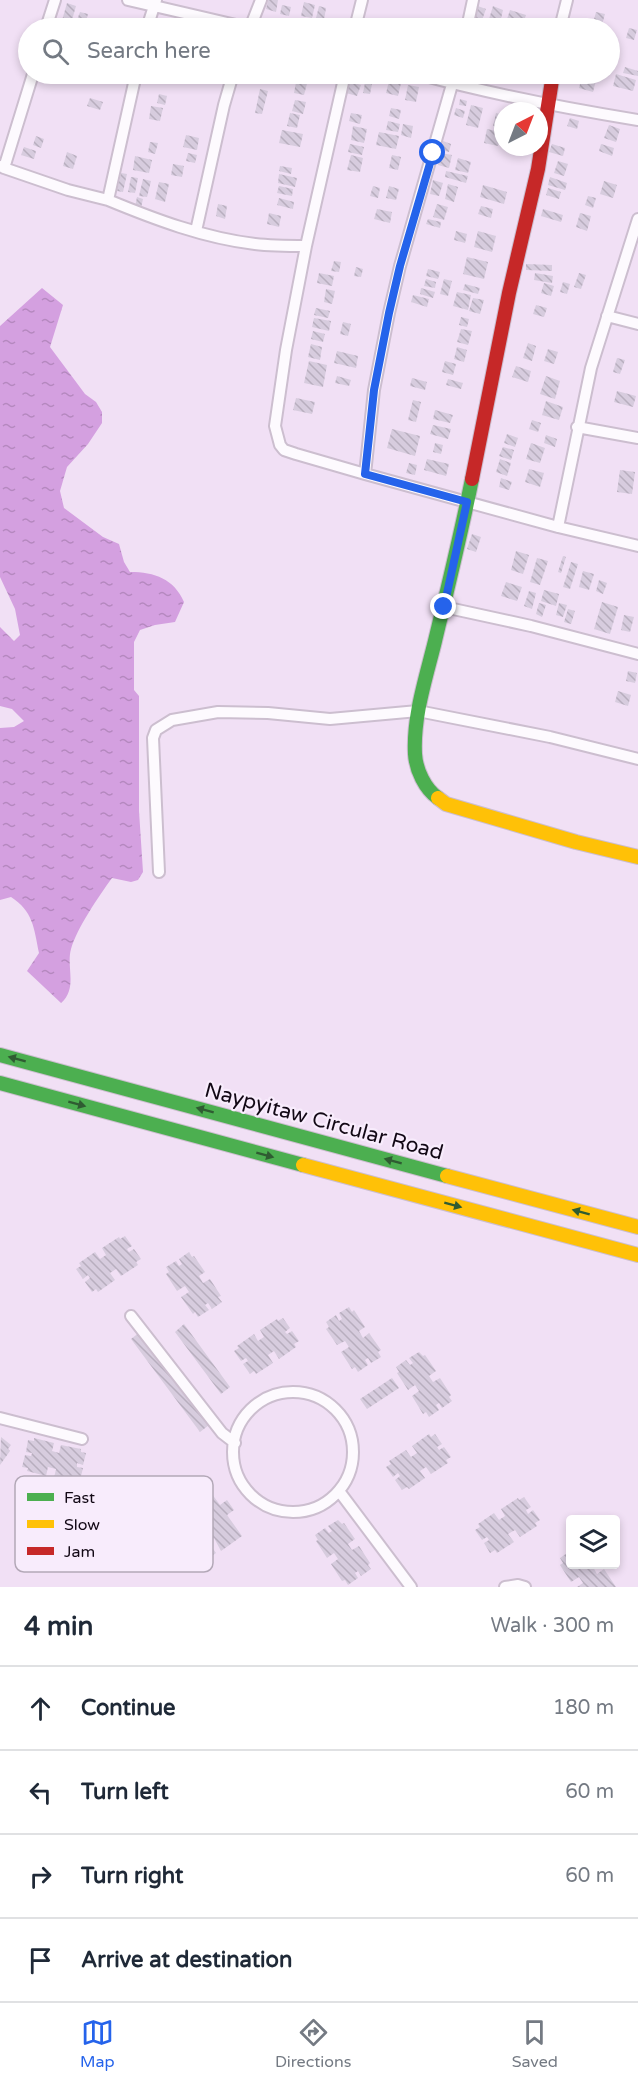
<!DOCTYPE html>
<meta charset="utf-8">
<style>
:root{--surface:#fff;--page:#f2f2f3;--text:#1f2937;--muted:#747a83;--line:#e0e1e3;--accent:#2563eb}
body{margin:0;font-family:"Varela Round",sans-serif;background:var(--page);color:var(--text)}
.controls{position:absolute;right:18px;bottom:18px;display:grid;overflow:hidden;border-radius:6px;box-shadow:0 3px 9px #0003}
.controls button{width:54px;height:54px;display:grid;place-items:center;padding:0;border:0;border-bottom:2px solid var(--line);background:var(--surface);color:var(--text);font:30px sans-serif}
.compass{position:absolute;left:494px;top:102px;width:54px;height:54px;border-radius:50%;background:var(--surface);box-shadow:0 3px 9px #0003;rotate:42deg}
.stop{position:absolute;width:18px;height:18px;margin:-14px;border:4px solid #2563eb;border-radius:50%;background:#fff}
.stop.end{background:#2563eb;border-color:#fff;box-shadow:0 2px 6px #0008}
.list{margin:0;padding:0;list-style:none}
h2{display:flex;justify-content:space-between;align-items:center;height:78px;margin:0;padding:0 24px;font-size:26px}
h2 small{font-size:20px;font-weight:400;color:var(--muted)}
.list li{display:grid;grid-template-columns:39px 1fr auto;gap:18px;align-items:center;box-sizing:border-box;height:84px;padding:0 24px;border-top:2px solid var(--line)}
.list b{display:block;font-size:22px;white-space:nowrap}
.list em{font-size:20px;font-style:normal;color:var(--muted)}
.icon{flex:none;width:33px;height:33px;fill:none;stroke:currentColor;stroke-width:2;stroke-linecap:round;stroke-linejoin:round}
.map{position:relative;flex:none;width:638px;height:1587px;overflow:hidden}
.search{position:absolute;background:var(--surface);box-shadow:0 3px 9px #0003;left:18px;right:18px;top:18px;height:66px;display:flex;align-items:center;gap:15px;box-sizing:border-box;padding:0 21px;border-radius:33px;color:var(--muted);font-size:22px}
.sheet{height:414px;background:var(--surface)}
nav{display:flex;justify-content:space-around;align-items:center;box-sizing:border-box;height:84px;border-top:2px solid var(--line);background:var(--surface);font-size:16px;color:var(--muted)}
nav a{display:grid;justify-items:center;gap:3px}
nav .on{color:var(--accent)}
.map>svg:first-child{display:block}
.water{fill:url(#water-ripples)}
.building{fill:url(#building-back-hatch)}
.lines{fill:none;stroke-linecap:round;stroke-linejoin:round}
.street-casing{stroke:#ccbecf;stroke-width:14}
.fast-casing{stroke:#ccbecf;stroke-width:16}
.slow-casing{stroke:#ccbecf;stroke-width:16}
.jam-casing{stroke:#ccbecf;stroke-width:16}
.street{stroke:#fdfafe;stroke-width:10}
.fast{stroke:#4caf50;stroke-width:14}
.slow{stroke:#ffc107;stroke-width:14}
.jam{stroke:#c62828;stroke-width:14}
.oneway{fill:#2f5c32}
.route{stroke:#2563eb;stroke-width:8}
.labels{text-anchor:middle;stroke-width:4.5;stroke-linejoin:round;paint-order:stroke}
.street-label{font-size:21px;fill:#120815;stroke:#f8ecfc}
.key{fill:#f8ecfc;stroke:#b3a8b7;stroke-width:1.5}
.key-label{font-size:16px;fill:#120815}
</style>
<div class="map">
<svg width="638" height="1587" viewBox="0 0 638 1587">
<defs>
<pattern id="water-ripples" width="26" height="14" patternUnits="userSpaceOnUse" patternTransform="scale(1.5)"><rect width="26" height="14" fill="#d4a0e0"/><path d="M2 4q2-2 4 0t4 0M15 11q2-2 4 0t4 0" fill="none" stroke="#b588bf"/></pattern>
<pattern id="building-back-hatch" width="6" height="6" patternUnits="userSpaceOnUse" patternTransform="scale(1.5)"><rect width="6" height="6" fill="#d7ccde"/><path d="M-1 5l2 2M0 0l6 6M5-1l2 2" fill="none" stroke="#b8aebe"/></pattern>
</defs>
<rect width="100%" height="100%" fill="#f1e0f5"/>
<path class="water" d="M42 288 63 305 50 347 85 394 96 402 102 412V423L88 444 67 467 60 491 64 508 103 537 119 544 124 562 130 572C155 572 174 579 184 602L175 622 155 625 140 630 134 642V690L139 696V811L143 872 138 880 131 882 112 878C99 896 77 928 71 949 66 967 78 988 61 1003L27 971 39 953C34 928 33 911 11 897L0 900V728L14 727 24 721 12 709 0 706V627L14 641 20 635 15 609 0 577V326Z"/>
<path class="building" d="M268 0H278L276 12 266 9Z
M304 2 315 5 312 18 301 16Z
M67 3 76 6 70 27 61 24Z
M282 5 291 7 289 16 280 14Z
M475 5 486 9 482 20 471 16Z
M319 6 326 8 324 20 316 18Z
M493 6 503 10 500 23 489 19Z
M510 10 526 15 523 24 507 19Z
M80 12 88 14 84 28H74Z
M596 12 605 14 601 28 592 27Z
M385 20 400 25 399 28H383Z
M629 28 637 30 634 40 626 38Z
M625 67 638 71V76L623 73Z
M275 74H289L288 80 274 77Z
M313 74H324L322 82 312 80Z
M616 74 636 80 633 91 613 86Z
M582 76 596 80 593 92 579 88Z
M297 77 308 80 304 95 294 93Z
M389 81 401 83 398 96 386 93Z
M350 82 361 85 357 96 346 93Z
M365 83 372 84 370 94 363 93Z
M408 85 419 87 416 102 405 100Z
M260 89 268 91 262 114 255 113Z
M159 94 167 96 165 105 157 103Z
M90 98 103 102 100 110 87 106Z
M460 99 467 101 466 106 459 105Z
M295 100 306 102 303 114 292 111Z
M471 105 483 108 478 128 466 125Z
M151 106 163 108 160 121 149 119Z
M391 108 401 110 399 119 389 116Z
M456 108 465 111 463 118 454 115Z
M290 113 300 115 297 128 287 126Z
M351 113 362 115 360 124 349 121Z
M496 113 503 115V128L493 126Z
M570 118 579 121 577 129 567 126Z
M388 121 400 124 398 132 386 130Z
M403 124 413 126 411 138 401 135Z
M609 125 620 129 616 142 604 138Z
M353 126 367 129 364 143 351 140Z
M487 129 501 132 498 146 484 143Z
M282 130 303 134 300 147 279 143Z
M379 132 399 136 396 149 376 145Z
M186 135 199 138 197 150 183 147Z
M36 136 44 139 41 148 33 145Z
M443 141 451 144 449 152 441 150Z
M150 142 158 143 155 154 148 152Z
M350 144 364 147 362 155 348 152Z
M552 144 565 148 563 156 549 152Z
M601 144 614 148 612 156 599 151Z
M24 147 36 151 34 159 21 155Z
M67 152 77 156 73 169 63 166Z
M188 153 197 155 195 163 186 161Z
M441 153 452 155 449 168 438 165Z
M351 155 363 158 360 172 347 170Z
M392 155 401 157 398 170 389 168Z
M135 156 152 160 149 173 133 170Z
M458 158 471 162 468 173 455 170Z
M558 161 568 164 564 176 554 173Z
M173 164 184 166 182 177 171 175Z
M280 166 292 168 291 174 279 171Z
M446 171 468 176 466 183 445 177Z
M121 173 127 174 123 192 117 191Z
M279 174 297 178 295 187 278 183Z
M131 177 138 178 135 193 128 192Z
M550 177 567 183 565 190 548 185Z
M143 179 151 181 147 197 139 196Z
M433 180 443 183 439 196 430 194Z
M604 181 617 185 613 198 600 194Z
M159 182 169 184 165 202 155 199Z
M448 184 458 187 454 202 445 199Z
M483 185 507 192 504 204 480 197Z
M279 186 293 189 292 196 277 193Z
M373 186 380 188 378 198 370 196Z
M389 186 399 189 396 200 386 198Z
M548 188 561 192 559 199 546 195Z
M588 196 596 198 593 208 585 205Z
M137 197 143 199 141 208 135 207Z
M279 198 294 202 293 209 277 205Z
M218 204 227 206 225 219 216 216Z
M437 204 448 207 444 220 433 217Z
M481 206 493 209 491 218 478 214Z
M377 209 392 212 390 223 374 219Z
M543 209 563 215 561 222 541 216Z
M269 213 281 216 279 227 267 224Z
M580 213 591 216 587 231 576 227Z
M428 219 441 222 440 228 426 224Z
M456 231 467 234 465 243 454 240Z
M478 231 496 236 492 252 474 247Z
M467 257 488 262 484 279 463 274Z
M334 261 341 262 339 272 331 271Z
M526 264 552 265V271L526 270Z
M356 267 363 269 361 277 354 276Z
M428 269 440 272 438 279 426 276Z
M319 273 334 276 332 286 317 283Z
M535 273 553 276 552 283 534 280Z
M579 273 586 275 581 289 574 287Z
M426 279 436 282 435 288 424 286Z
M444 279 452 281 448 296 440 294Z
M563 282 570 284 567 294 560 292Z
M544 283 554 286 551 296 541 293Z
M465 284 480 288 478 294 463 290Z
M421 288 435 292 433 298 420 294Z
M326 289 335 291 332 304 324 302Z
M457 292 471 295 468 310 453 306Z
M413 295 429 299 427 307 411 302Z
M473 298 484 300 480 314 469 311Z
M536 305 547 308 544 317 533 314Z
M316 308 330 311 328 318 314 315Z
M461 317 469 319 467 327 459 325Z
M314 318 331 321 329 331 312 327Z
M343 322 351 324 348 336 340 334Z
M461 329 472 331 468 345 457 342Z
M313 331 325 334 323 342 311 339Z
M528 343 536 346 532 361 523 358Z
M311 344 322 347 320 360 308 357Z
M457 347 467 350 464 362 454 359Z
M548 349 558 352 554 364 544 361Z
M337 351 358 356 356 368 334 363Z
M617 358 625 360 620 374 613 372Z
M309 361 327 365 323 387 304 383Z
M445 361 456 364 453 375 442 372Z
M516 366 531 371 528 382 512 377Z
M337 376 351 380 349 386 335 383Z
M546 376 560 381 555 399 540 394Z
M412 378 427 382 425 390 410 386Z
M448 379 463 383 461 389 446 385Z
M617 391 636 396 633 407 614 402Z
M296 398 315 402 312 414 293 410Z
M413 400 421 402 416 422 408 420Z
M546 401 563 407 559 420 542 415Z
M435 410 453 415 450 423 433 419Z
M532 420 541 423 538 432 529 429Z
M433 425 451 429 448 439 430 434Z
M392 429 420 436 415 456 387 448Z
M507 434 518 438 515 447 504 443Z
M546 435 557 439 555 447 544 443Z
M435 443 443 445 441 454 433 452Z
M531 443 545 448 540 463 526 459Z
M503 447 514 450 511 460 499 456Z
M427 459 449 464 446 476 424 470Z
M500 459 511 463 507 476 496 472Z
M409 463 417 465 415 475 406 473Z
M529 469 544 473 540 487 525 482Z
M620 470 635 472 632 494 617 492Z
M501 478 512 482 509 490 499 487Z
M472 534 481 537 476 552 467 549Z
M516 551 529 555 523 574 511 570Z
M563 556 566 557 561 573 558 572Z
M537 558 548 561 540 585 530 582Z
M571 562 578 564 570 589 563 587Z
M583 571 594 574 589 590 579 587Z
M599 580 607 583 603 594 596 591Z
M506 582 522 587 517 601 501 596Z
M544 590 559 594 556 606 541 601Z
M529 591 536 593 532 609 524 606Z
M602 602 618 607 610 634 594 629Z
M539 603 546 605 542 617 536 614Z
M559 603 567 605 563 617 556 615Z
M568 609 575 611 571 624 564 622Z
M624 615 634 617 630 632 621 630Z
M628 671 637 673 635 683 626 681Z
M618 691 631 695 628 706 615 702Z
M125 1236 132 1246 127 1249 129 1252 134 1249 141 1259 136 1262 138 1265 121 1276 116 1269 110 1273 115 1280 98 1292 96 1289 92 1292 85 1282 90 1278 88 1275 83 1279 76 1269 81 1266 79 1263 95 1252 100 1259 106 1255 102 1248 119 1237 120 1239Z
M189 1252 192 1257 194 1256 205 1272 199 1276 203 1283 210 1279 221 1296 218 1297 222 1302 212 1309 208 1303 205 1305 209 1310 198 1317 195 1312 193 1314 181 1297 189 1292 185 1286 177 1291 166 1274 169 1272 166 1267 176 1261 179 1266 182 1264 179 1259Z
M349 1307 352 1312 354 1310 365 1327 359 1331 363 1338 369 1333 381 1350 378 1352 381 1357 371 1363 368 1358 365 1360 368 1365 358 1372 355 1367 352 1369 341 1352 349 1347 345 1341 337 1345 326 1329 329 1327 326 1322 336 1315 339 1321 342 1319 339 1313Z
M283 1318 290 1328 285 1332 287 1334 292 1331 299 1341 294 1344 296 1347 279 1359 274 1351 268 1355 273 1363 256 1374 254 1371 250 1374 243 1364 248 1361 246 1358 241 1361 234 1351 239 1348 237 1346 254 1334 258 1341 264 1337 260 1330 277 1319 278 1321Z
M184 1324 230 1387 221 1394 175 1332Z
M140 1332 209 1425 200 1432 131 1339Z
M419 1352 423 1356 425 1355 436 1371 429 1376 433 1382 440 1378 451 1395 449 1397 452 1401 442 1408 439 1403 436 1405 439 1410 429 1417 426 1412 423 1414 412 1396 419 1391 415 1385 408 1390 397 1373 399 1372 396 1367 406 1360 410 1365 413 1363 409 1358Z
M392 1378 399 1388 367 1409 360 1399Z
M429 1434 431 1437 435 1434 442 1444 437 1447 439 1450 444 1447 451 1457 446 1460 448 1463 431 1474 426 1467 420 1471 425 1478 409 1489 407 1487 402 1490 395 1480 400 1476 398 1473 393 1477 386 1467 391 1464 389 1461 406 1450 411 1457 417 1453 412 1446Z
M1 1437 11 1445 8 1449 10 1451 0 1465Z
M34 1438 54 1443 52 1451 59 1453 61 1445 81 1449V1452L86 1453 83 1465 77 1463V1467L83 1468 80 1480 74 1479V1482L54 1478 56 1469 48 1467 46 1476 27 1471 28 1468 22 1467 25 1455 31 1456 32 1453 26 1452 28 1440 34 1441Z
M203 1482 220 1505 227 1500 234 1510 227 1515 242 1536 221 1551 214 1538 212 1539 206 1530 204 1531 211 1540 199 1549 178 1520 190 1512 200 1525 202 1524 182 1497Z
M524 1497 531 1507 526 1510 528 1514 533 1510 540 1520 535 1523 537 1526 520 1537 515 1530 508 1534 514 1542 497 1553 495 1550 490 1553 484 1543 489 1540 487 1537 482 1540 475 1530 480 1527 478 1524 494 1513 499 1520 505 1516 501 1509 518 1498 519 1500Z
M338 1520 342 1524 344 1523 355 1539 348 1544 352 1550 359 1546 370 1563 368 1565 371 1569 361 1576 358 1571 355 1573 358 1578 348 1585 345 1580 342 1581 331 1564 338 1559 334 1553 327 1558 316 1541 318 1540 315 1535 325 1528 329 1533 332 1531 328 1526Z
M209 1543 216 1553 207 1559 200 1549Z
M570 1551V1564H597L593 1567 597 1574 604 1569 616 1587H577L583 1583 579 1577 571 1582 560 1565 563 1563 560 1558Z"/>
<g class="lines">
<defs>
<path id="street" d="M128 0 249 28
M46 28 55 0
M147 28 156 0
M250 28 261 0
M355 28 362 0
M467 28 473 0
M560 28 567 0
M136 74 108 200C154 219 204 238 255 244 272 246 289 246 306 246
M345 74 306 246 286 350 275 426 280 445 284 450 296 454 365 474 558 527 638 546
M418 74C490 94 564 108 638 120
M0 166 4 168 33 74
M4 168 68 190 108 200
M196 231 224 105 233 74
M607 316 638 324
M577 427 638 438
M365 474 374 390 389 313 400 266 455 74
M558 527 591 368 638 219
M444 607 531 626 638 654
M159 872 153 738 156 730 172 720 218 712 268 713 330 719 418 711 550 737 638 759
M131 1316 222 1433 235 1443
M233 1452a60 60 0 1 1 120 0a60 60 0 1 1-120 0Z
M0 1418 82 1439
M339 1491 411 1587
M505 1587 518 1585 525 1587"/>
<path id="fast" d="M438 798C425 789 416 770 415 754 413 716 426 678 435 641 448 587 461 534 472 479
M0 1055 447 1176
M0 1083 303 1165"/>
<path id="slow" d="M438 798 446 804 576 842 638 857
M303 1165 638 1255
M447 1176 638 1227"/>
<path id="jam" d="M472 479 509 293 538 169 553 74"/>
</defs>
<use href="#street" class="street-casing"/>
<use href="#fast" class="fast-casing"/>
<use href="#slow" class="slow-casing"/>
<use href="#jam" class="jam-casing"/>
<use href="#street" class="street"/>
<use href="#fast" class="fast"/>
<use href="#slow" class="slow"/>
<use href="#jam" class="jam"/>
</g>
<defs><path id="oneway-solid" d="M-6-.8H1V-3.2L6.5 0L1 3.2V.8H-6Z" transform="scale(1.5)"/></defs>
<g class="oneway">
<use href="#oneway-solid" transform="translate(17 1059) rotate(-165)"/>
<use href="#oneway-solid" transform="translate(77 1104) rotate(15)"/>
<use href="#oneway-solid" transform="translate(205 1110) rotate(-165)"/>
<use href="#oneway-solid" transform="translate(265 1155) rotate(15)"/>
<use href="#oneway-solid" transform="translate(393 1161) rotate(-165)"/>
<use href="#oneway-solid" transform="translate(453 1205) rotate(15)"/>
<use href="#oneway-solid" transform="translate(581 1212) rotate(-165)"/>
</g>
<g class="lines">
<path class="route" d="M433 153 400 266 389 313 374 390 365 474 467 502 444 607"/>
</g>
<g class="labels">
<g class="street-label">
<text transform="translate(324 1121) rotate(15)" y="7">Naypyitaw Circular Road</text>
</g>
</g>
<rect x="15" y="1476" width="198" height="96" rx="9" class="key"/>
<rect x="27" y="1493" width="27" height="8" fill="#4caf50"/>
<rect x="27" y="1520" width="27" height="8" fill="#ffc107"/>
<rect x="27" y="1547" width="27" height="8" fill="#c62828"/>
<g class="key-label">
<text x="64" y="1503">Fast</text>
<text x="64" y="1530">Slow</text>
<text x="64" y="1557">Jam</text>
</g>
</svg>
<div class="controls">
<button><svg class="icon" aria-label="layers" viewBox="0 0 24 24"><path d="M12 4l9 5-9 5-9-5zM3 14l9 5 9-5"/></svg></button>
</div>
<svg class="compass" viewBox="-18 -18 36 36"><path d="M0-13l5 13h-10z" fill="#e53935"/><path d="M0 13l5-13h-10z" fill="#747a83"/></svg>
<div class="stop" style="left:433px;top:153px"></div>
<div class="stop end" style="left:444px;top:607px"></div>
<div class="search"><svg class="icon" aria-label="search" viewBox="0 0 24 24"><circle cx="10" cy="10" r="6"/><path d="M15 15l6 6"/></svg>Search here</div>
</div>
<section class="sheet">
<h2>4 min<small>Walk · 300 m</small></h2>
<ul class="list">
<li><svg class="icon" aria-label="ahead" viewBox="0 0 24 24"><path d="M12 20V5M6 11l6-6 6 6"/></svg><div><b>Continue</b></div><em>180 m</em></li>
<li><svg class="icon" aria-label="left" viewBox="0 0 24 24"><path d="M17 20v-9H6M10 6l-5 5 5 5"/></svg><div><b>Turn left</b></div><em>60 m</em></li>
<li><svg class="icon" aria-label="right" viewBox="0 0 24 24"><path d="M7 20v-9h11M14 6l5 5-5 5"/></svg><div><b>Turn right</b></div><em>60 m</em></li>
<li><svg class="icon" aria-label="arrive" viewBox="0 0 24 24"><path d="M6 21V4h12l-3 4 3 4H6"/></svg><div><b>Arrive at destination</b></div></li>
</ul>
</section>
<nav>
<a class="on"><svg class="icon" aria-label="map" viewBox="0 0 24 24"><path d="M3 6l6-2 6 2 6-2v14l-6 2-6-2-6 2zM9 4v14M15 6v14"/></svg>Map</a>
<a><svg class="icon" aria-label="directions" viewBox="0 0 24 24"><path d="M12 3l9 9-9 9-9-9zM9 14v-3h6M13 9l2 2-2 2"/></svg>Directions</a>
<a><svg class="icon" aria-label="saved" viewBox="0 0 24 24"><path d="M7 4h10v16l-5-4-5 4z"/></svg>Saved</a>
</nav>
